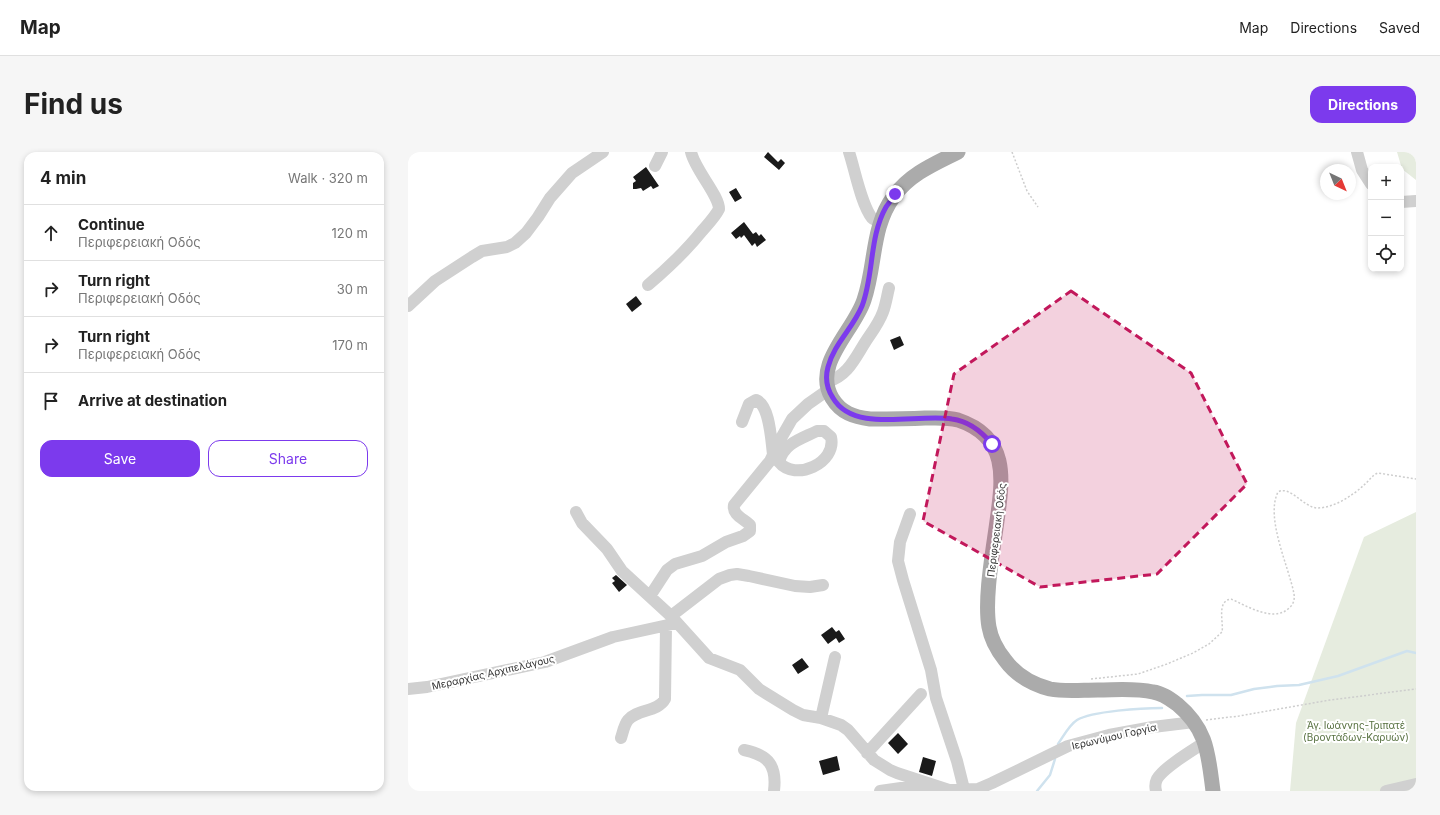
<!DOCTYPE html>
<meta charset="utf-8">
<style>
:root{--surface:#fff;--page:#f6f6f6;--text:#222;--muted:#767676;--line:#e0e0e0;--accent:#7c3aed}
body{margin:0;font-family:Inter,sans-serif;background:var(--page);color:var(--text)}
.controls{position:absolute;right:12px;top:12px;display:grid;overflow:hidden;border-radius:8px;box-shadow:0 2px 6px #0003}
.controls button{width:36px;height:36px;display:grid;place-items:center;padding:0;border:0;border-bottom:1px solid var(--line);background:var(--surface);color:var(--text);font:20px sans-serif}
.compass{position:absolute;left:912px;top:12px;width:36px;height:36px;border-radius:50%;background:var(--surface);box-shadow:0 2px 6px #0003;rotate:137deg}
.stop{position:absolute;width:12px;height:12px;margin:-9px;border:3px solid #7c3aed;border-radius:50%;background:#fff}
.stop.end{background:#7c3aed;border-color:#fff;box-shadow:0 1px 4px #0008}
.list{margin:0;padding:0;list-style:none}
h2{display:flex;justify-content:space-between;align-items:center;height:52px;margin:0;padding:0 16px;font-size:17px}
h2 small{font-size:13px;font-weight:400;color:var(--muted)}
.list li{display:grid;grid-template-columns:26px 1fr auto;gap:12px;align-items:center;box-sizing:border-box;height:56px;padding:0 16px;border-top:1px solid var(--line)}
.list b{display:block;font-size:15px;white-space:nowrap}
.list p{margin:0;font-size:13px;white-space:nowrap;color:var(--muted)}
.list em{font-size:13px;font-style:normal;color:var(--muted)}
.actions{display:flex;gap:8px;padding:12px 16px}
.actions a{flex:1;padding:9px 0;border:1px solid var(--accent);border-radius:12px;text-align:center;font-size:14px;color:var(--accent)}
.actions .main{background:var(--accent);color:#fff}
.icon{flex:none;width:22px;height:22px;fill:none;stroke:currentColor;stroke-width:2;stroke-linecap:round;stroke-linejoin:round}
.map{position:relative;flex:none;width:1008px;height:639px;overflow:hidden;border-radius:12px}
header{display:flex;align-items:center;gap:24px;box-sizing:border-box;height:56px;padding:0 20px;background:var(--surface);border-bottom:1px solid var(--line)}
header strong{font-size:19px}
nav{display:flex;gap:22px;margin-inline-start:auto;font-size:14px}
.intro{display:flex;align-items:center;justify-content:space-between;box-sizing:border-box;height:96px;padding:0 24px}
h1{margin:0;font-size:28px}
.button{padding:10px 18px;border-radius:12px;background:var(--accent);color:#fff;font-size:14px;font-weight:700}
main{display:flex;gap:24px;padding:0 24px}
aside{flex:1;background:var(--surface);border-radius:12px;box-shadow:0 2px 6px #0003}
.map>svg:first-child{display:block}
.green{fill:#e6ecdf}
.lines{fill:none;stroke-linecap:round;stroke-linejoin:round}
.stream{stroke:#cfe2ee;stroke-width:2.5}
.building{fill:#1a1a1a}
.path{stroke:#cdcdcd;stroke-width:1.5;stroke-dasharray:2 2;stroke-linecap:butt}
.minor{stroke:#d0d0d0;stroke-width:12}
.major{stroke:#ababab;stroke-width:15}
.route{stroke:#7c3aed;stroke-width:5}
.marked{fill:#c2185b;fill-opacity:0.2;stroke:#c2185b;stroke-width:3;stroke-dasharray:8 5;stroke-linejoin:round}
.labels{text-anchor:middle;stroke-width:4;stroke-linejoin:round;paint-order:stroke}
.street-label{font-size:10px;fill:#333;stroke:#fff}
.park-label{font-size:10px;fill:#56703f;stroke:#fff}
</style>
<header>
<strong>Map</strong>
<nav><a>Map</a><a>Directions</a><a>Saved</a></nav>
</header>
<div class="intro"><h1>Find us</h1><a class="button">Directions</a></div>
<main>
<aside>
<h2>4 min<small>Walk · 320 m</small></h2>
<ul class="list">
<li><svg class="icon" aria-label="ahead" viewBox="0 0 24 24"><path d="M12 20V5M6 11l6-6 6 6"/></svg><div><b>Continue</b><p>Περιφερειακή Οδός</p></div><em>120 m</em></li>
<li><svg class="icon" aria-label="right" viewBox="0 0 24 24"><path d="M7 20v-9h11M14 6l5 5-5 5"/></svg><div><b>Turn right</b><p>Περιφερειακή Οδός</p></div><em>30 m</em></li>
<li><svg class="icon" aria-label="right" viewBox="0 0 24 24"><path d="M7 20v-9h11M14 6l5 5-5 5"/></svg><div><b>Turn right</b><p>Περιφερειακή Οδός</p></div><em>170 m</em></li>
<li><svg class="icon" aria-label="arrive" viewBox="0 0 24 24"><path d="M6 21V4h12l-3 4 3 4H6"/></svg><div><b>Arrive at destination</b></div></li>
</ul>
<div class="actions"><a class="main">Save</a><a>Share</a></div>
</aside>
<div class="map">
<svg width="1008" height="639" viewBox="0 0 1008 639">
<rect width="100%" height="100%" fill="#fff"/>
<path class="green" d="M989 0H1008V28L994 17Z
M1008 360V639H882L888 571 956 385Z"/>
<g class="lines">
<path class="stream" d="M779 544 794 543H823L846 537 869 534 891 533 930 524 999 499 1008 501
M650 592C655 585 661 573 669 568 684 559 735 556 754 556
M629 639 642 623 647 607"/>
</g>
<path class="building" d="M360 0 370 10 373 7 377 11 371 18 356 5Z
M238 15 251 34 245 37 243 34 235 39 233 36 228 37H225V31L228 29 225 25Z
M328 36 334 46 327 50 321 40Z
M336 70 345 82 348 80 351 84 353 82 358 88 349 95 347 91 344 94 336 83 333 86 332 84 328 87 323 81Z
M228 144 234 152 224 160 218 152Z
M492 184 496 193 486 198 482 188Z
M208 423 219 433 211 440 204 431 207 429 204 426Z
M424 475 428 480 431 478 437 487 431 491 428 486 420 492 413 483Z
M394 506 401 515 390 522 384 513Z
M490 581 500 592 490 602 480 591Z
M429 604 432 618 415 623 411 609Z
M515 605 528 609 524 624 511 620Z"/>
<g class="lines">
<path class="path" d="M604 0 619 39 630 55
M683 527 730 522 759 512 785 501 801 492 814 480C816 471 808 449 823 447 839 454 866 471 881 456 885 453 887 448 886 442 881 415 857 366 870 340 882 333 895 355 909 356 926 356 944 344 956 333 961 329 964 323 970 321L1008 327
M798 568 831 564 922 548 1008 537"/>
<path class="minor" d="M441 0C447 18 453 52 464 66 466 68 469 69 472 70
M949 0 954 18 963 32
M247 14 254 0
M993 50 1008 49
M240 133C260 116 278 99 294 79 300 72 307 65 311 57 311 43 287 18 283 0
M0 154 27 129 64 105 74 99 99 95 107 91 118 81 130 65 142 46 164 21 195 0
M419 230C440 224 447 206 458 189 464 180 471 171 475 160 478 152 479 144 481 136
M334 270 341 252 348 248C362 253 363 288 365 302
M409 279H416L423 285C429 311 387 330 371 310 376 291 393 287 409 279Z
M168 360 174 371 199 397 214 419 263 464 301 506 332 518 351 537 385 558 395 563 413 566 433 573 440 578 466 608 482 618 489 621 541 638 570 637 584 631 660 594 701 583 745 575 786 570
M502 362 492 390 490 409 495 428 523 518 528 546 549 609 556 637
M242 444 259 418 267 412 294 404 318 390 335 384 342 379V373C336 367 324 363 326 353L362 309 372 288 384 267 400 252 420 238
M263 464 311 427 322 423 329 422 341 424 387 434 402 435 415 433
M0 537 19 535 137 510 205 485 269 471
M413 566 427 505
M213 586C215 580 216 573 220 568 229 557 250 560 257 547L258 474
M336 598C361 603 369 614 366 639
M459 601 513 542
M472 639 493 636 521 634
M748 639C747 635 747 631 749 627 756 615 785 598 797 590
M978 639 1008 632"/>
<path class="major" d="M550 0C526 12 502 22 486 44 463 75 468 113 456 148 446 179 404 212 424 246 433 261 446 265 462 267 480 267 498 267 517 266 527 266 539 265 550 268 601 285 595 326 589 369 585 399 576 447 581 475 583 487 589 498 597 508 608 523 623 532 642 537 657 540 674 538 690 538 708 538 727 536 745 540 754 541 762 547 769 552 800 578 800 602 805 639"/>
</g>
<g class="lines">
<path class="route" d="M487 42C484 47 481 51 478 55 461 85 466 123 454 154 445 176 426 192 420 215 417 226 419 237 425 246 446 282 509 261 544 267 560 269 574 280 584 292"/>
</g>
<path class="marked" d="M663 139 783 221 839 332 749 422 632 435 515 369 546 222Z"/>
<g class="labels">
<g class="street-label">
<text transform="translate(588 378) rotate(-83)" y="4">Περιφερειακή Οδός</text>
<text transform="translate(85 520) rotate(-13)" y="4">Μεραρχίας Αρχιπελάγους</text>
<text transform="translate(706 584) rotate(-13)" y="4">Ιερωνύμου Γοργία</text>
</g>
<g class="park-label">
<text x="948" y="577">Άγ. Ιωάννης-Τριπατέ<tspan x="948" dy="12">(Βροντάδων-Καρυών)</tspan></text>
</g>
</g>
</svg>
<div class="controls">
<button>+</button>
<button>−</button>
<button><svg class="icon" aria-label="locate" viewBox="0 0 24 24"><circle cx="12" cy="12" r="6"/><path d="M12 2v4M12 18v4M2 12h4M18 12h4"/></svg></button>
</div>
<svg class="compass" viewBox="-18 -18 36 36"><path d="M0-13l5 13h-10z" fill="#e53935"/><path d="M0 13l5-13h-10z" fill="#767676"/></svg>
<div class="stop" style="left:584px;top:292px"></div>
<div class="stop end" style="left:487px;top:42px"></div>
</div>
</main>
